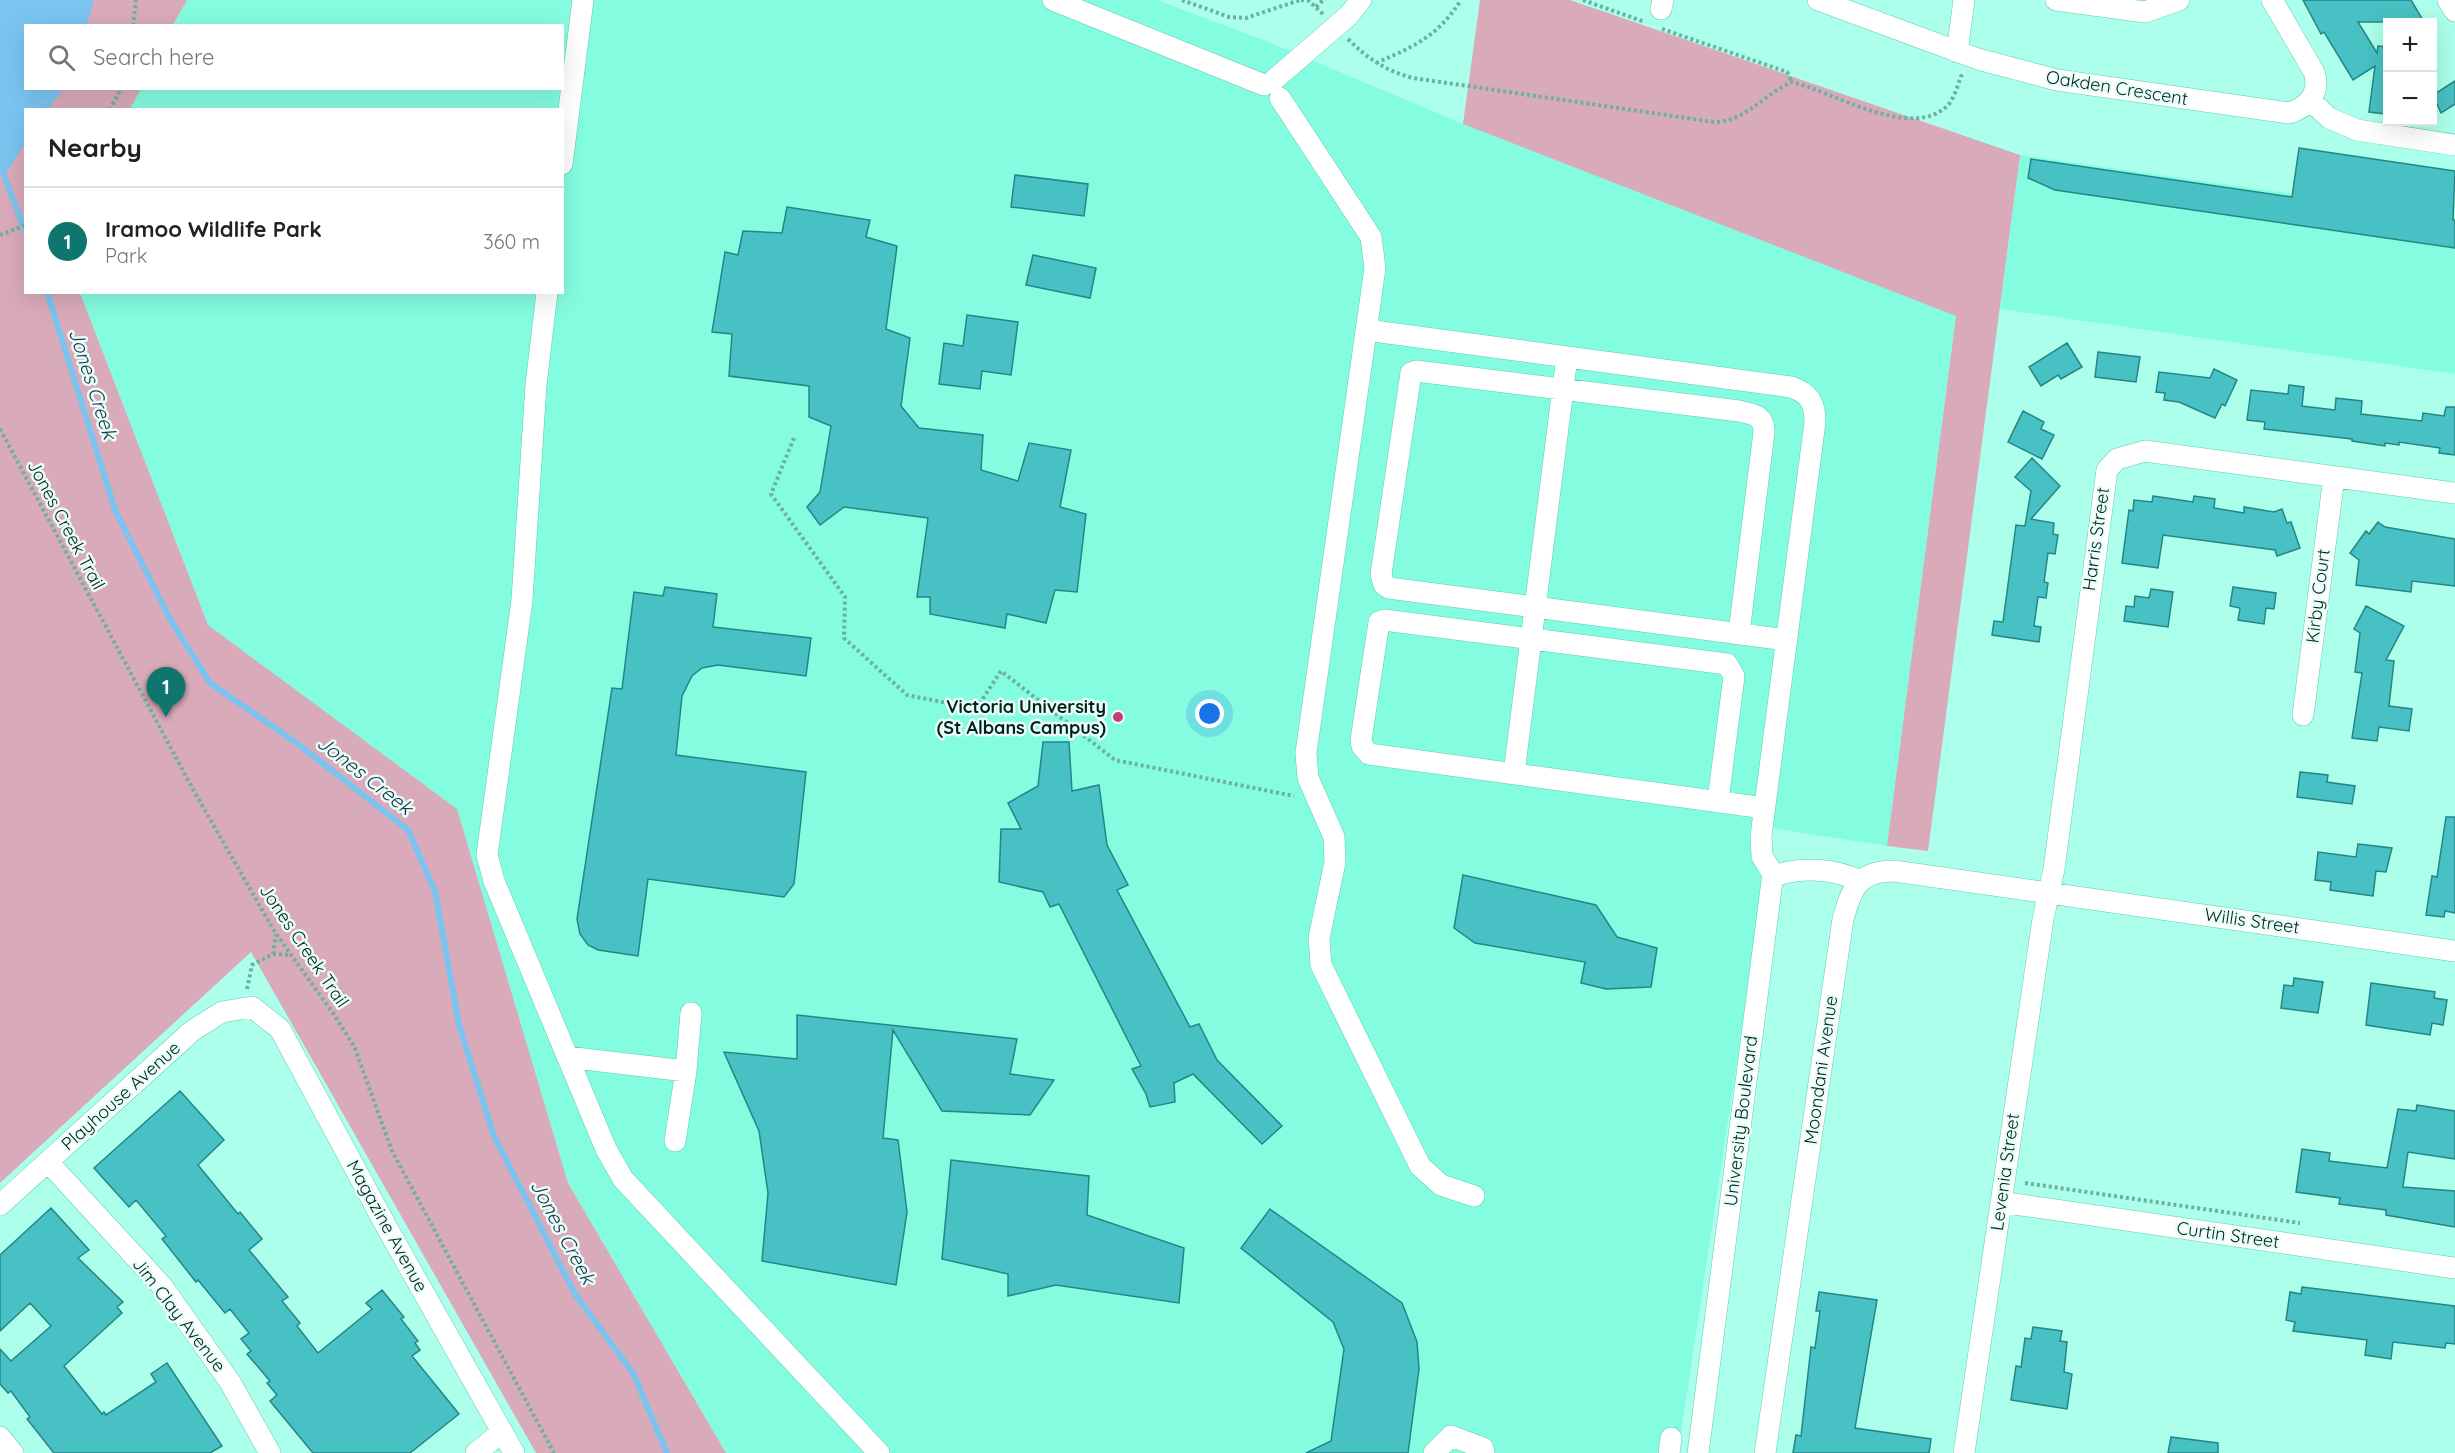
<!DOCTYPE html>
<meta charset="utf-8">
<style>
:root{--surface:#fff;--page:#f6f6f6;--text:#222;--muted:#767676;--line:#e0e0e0;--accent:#0f766e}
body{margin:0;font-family:Quicksand,sans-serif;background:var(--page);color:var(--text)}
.controls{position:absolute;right:18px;top:18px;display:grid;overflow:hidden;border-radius:0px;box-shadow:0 6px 24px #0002}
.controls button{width:54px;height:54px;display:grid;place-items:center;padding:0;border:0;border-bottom:2px solid var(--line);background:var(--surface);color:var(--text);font:30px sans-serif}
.you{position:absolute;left:1210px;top:714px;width:21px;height:21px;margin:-15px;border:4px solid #fff;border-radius:50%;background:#1a73e8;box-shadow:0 0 0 9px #1a73e833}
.badge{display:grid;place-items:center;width:39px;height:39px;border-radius:50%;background:var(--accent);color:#fff;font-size:20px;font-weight:700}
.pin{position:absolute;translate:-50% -50px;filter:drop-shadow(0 2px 3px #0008)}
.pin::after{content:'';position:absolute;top:32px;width:21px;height:18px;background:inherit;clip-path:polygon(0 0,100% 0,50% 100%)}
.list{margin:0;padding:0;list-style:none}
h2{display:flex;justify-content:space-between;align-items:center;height:78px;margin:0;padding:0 24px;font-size:26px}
h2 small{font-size:20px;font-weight:400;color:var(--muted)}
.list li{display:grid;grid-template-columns:39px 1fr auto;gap:18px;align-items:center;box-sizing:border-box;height:108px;padding:0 24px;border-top:2px solid var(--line)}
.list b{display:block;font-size:22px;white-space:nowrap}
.list p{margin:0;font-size:20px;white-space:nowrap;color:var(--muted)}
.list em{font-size:20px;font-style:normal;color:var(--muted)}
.icon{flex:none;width:33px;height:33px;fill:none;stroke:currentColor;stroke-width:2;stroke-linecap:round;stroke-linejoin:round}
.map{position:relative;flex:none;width:2455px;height:1453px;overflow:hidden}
.search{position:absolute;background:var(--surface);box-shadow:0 6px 24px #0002;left:24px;top:24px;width:540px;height:66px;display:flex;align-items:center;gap:15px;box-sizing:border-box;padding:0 21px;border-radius:0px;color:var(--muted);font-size:22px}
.panel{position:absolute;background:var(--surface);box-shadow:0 6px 24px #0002;left:24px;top:108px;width:540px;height:186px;border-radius:0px}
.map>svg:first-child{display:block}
.built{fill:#84fce0}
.green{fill:#d9aaba}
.water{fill:#7bc4f0}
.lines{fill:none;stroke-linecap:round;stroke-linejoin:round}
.stream{stroke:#7bc4f0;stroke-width:6}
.building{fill:#47c1c3;stroke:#268586;stroke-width:1.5}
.minor-casing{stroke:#5fcbb3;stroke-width:22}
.path{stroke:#6eb0a0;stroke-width:4;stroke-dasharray:3 3;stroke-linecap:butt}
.minor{stroke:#fff;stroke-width:21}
.poi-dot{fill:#c43c7a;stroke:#eafdf8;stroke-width:2}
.labels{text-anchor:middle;stroke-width:5;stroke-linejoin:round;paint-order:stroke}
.street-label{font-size:18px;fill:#00221b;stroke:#eafdf8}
.poi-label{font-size:18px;font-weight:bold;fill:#00221b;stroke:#eafdf8;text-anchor:end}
.water-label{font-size:20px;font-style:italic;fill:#17384b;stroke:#eafdf8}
</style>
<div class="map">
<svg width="2455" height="1453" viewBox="0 0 2455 1453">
<rect width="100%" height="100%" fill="#acffea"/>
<path class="built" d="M187 0H1157L1271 43 1463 124 1956 315 1887 846 1772 828 1678 1453H726L568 1183 457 810 208 625 80 293 562 292V110L130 109 141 88H562V26L173 25Z
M2020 155 2455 217V374L2000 309Z"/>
<path class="green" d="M0 0H187L173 25 26 26V88L141 89 130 109 26 110V292L80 293 208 625 457 809 568 1183 726 1453H536L251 952 0 1183Z
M1480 0H1570L2020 155 1928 851 1887 846 1956 316 1463 124Z"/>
<path class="water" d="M0 0H94L87 25 26 26V88L63 89 48 109 26 110 25 144 8 170 0 171Z"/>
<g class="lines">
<path class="stream" d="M0 165 26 233
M47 292 115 510 170 619 210 683 298 744 408 830 435 891 459 1025 494 1136 575 1294 633 1373 667 1453"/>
</g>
<path class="building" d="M2303 0H2411L2424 22H2358L2377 53 2378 46 2388 47 2385 114 2369 112 2375 66 2353 80 2324 32 2321 34Z
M2455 81V104L2441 113 2433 95Z
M2299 148 2455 171 2453 220H2455V248L2055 190 2028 178 2031 159 2292 197Z
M1015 175 1088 184 1084 216 1011 207Z
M787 207 870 220 866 237 897 246 886 329 910 338 901 406 919 428 983 435 981 470 1018 481 1029 443 1071 450 1060 507 1086 514 1077 592 1055 590 1046 623 1007 614 1005 628 930 614V597H917L928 518 844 507 820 525 807 507 820 492 831 426 809 417V386L729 376 732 334 712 332 725 252 738 255 743 231 782 233Z
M1033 255 1096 268 1090 298 1026 285Z
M967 315 1018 322 1011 375 982 371 980 389 939 384 944 343 963 346Z
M2067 343 2082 367 2061 379 2058 375 2041 386 2029 367Z
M2098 352 2140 357 2136 382 2095 377Z
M2214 369 2237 380 2225 406 2222 404 2215 418 2179 402 2164 400 2165 393 2156 392 2159 372 2210 378Z
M2289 385 2304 387 2302 406 2335 410 2336 398 2362 401 2361 414 2422 421 2423 413 2444 416 2446 407H2455V455L2439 453 2440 448 2399 442V445L2385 443V446L2352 441V439L2264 429 2265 422 2247 420 2251 390 2288 394Z
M2023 411 2044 422 2041 429 2054 435 2042 459 2008 442Z
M2032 458 2060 486 2031 519 2054 523 2053 534 2058 535 2055 554 2048 553 2044 582 2048 583 2046 598 2038 597 2034 626 2041 627 2039 642 1992 635 1994 621 2003 622 2016 525 2025 526 2031 491 2015 477Z
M2153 496 2193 502 2194 496 2215 499 2214 508 2244 513V507L2274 512 2282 509 2287 523 2291 522 2300 548 2277 556 2275 550 2163 535 2158 568 2122 563 2129 510 2133 511 2134 500 2152 502Z
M2378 522 2385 527 2455 539V586L2412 581 2411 592 2356 585 2359 560 2350 553 2366 531 2369 534Z
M665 587 717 594 713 627 811 638 806 676 718 665 702 668 692 676 682 696 676 755 806 772 794 884 784 897 648 879 638 956 598 950 588 945 580 934 577 919 612 688 622 689 634 592 663 596Z
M2233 587 2276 593 2274 609 2266 608 2264 624 2238 620 2240 608 2230 606Z
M2151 589 2173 592 2168 627 2124 621 2126 606 2134 607 2135 596 2149 598Z
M2366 606 2404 626 2386 660 2394 661 2389 706 2412 709 2409 731 2379 727 2377 741 2352 738 2362 673 2355 672 2360 633 2354 629Z
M1043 742H1069L1072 791 1099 785 1107 845 1128 885 1117 890 1190 1027 1199 1024 1217 1060 1282 1126 1262 1144 1193 1074 1174 1083 1175 1102 1150 1107 1146 1094 1132 1069 1141 1066 1059 904 1050 907 1043 892 999 882 1001 829H1021L1008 803 1038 786Z
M2300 772 2328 775 2327 782 2355 786 2352 804 2297 797Z
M2446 817H2455V913L2445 911 2444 917 2426 915 2432 876 2437 877Z
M2358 844 2392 848 2386 872 2376 871 2373 896 2330 890 2331 882 2315 880 2318 852 2356 857Z
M1463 875 1596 905 1617 937 1657 948 1651 987 1606 989 1581 983 1585 962 1475 943 1454 928Z
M2294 978 2323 982 2318 1013 2281 1008 2284 985 2293 986Z
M2371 983 2435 992 2434 998 2447 1000 2443 1025 2432 1023 2430 1035 2366 1025Z
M797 1015 1017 1039 1010 1074 1054 1080 1030 1115 942 1111 893 1030 883 1138 898 1140 907 1212 896 1285 762 1261 768 1193 759 1131 724 1052 797 1059Z
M180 1091 224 1140 198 1165 238 1214 240 1212 262 1239 249 1250 288 1297 282 1301 300 1323 297 1326 318 1353 372 1309 366 1303 382 1290 404 1317 401 1319 418 1341 415 1343 420 1350 412 1356 459 1414 410 1453H313L270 1401 277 1395 267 1383 270 1381 247 1354 251 1351 241 1339 249 1333 230 1309 225 1313 198 1280 196 1282 162 1239 166 1236 136 1200 129 1207 94 1168Z
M2417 1105 2455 1111V1159L2408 1152 2403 1187 2455 1191V1227L2386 1215V1210L2339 1204 2340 1198 2296 1192 2302 1149 2330 1153 2329 1161 2387 1168 2398 1109 2416 1111Z
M951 1160 1089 1176 1087 1215 1184 1248 1179 1303 1056 1285 1008 1296V1274L942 1259Z
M51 1208 89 1250 78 1258 123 1302 117 1307 122 1313 64 1366 102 1414 104 1412 106 1415 156 1382 151 1374 167 1363 222 1446 210 1453H54L27 1419 30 1417 11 1391 8 1393 0 1384V1349L11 1361 51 1326 30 1303 0 1331V1255Z
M1270 1209 1402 1303 1417 1342 1419 1369 1408 1453H1306L1331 1441 1344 1349 1333 1322 1241 1248Z
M2302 1287 2455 1306V1344L2446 1343 2445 1348 2393 1342 2391 1359 2365 1355 2367 1340 2293 1331 2295 1322 2286 1320 2290 1292 2301 1294Z
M1819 1292 1877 1300 1855 1428 1931 1439 1929 1453H1793L1796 1435 1801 1436 1811 1347 1815 1348 1820 1311H1816Z
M2033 1327 2062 1331 2060 1341 2067 1342 2064 1372 2072 1374 2067 1409 2011 1400 2016 1366 2021 1367 2025 1338 2031 1339Z
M2171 1437 2218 1443V1453H2168Z"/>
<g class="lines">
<defs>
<path id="minor" d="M1053 0 1264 85
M1818 0 1978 59 2057 80 2289 113C2308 107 2321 93 2314 72L2272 0
M2056 0 2145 12 2179 0
M2448 0 2455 11
M1661 9 1663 0
M1957 52 1964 0
M1274 80 1349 15 1361 0
M1280 98 1371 237 1375 268 1306 753 1308 778 1334 837 1335 862 1319 938 1321 965 1420 1166 1441 1185 1474 1196
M2310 100 2329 118 2357 130 2455 145
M562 164 583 0
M547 292 536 385 522 600 487 855 494 881 606 1149 623 1179 879 1453
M1366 330 1791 387C1809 393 1815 402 1815 422L1761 836 1762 856 1774 876
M1739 633 1764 432C1764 416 1754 414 1739 411L1416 371 1411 373 1381 574 1384 585 1389 588 1787 640
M2303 715 2334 477
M1514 773 1567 357
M1718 801 1734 676 1727 664 1384 620 1379 622 1361 740 1362 746 1369 754 1764 808
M567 1057 686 1071 691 1013
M675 1141 686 1071
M48 1162 162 1286 230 1382 270 1453
M2001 1202 2455 1268
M0 1205 192 1031 222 1012 252 1007 280 1029 386 1226 514 1453
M0 1437 13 1453
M476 1453 502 1432
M1434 1453 1451 1436 1483 1448 1484 1453
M1669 1453 1671 1438
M1698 1453 1772 881 1774 876C1801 867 1834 868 1860 881
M1765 1453 1843 919C1852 888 1858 871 1894 871L2455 951
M1964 1453 2043 919 2054 869 2107 470 2117 459 2145 451 2455 493"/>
</defs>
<use href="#minor" class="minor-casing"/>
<path class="path" d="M1182 0 1229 17 1246 18 1300 0
M1301 0 1309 1 1324 15
M1583 0 1645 22
M1316 7 1323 0
M133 26 136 0
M1662 29 1787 72 1792 82
M1348 39C1368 59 1386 71 1413 78L1714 122C1745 122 1764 94 1792 82 1832 91 1913 143 1949 104 1955 96 1958 84 1962 74
M1376 63C1415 46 1437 37 1461 0
M110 110 121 88
M0 235 26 225
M0 429 195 793 276 934 333 1013 354 1046 392 1151 554 1453
M794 438 771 494 845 597 844 638 907 695 976 709 1001 671 1115 760 1294 796
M273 954 290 955
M247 989 252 965 273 954 276 934
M2025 1183 2300 1223"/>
<use href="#minor" class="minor"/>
</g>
<circle class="poi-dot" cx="1118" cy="717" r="6"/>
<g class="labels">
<g class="street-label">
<text transform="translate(2117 88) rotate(9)" y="6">Oakden Crescent</text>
<text transform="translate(66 525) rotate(62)" y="6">Jones Creek Trail</text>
<text transform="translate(2096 539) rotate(-82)" y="6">Harris Street</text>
<text transform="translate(2318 596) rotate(-83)" y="6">Kirby Court</text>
<text transform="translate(2252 921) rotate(8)" y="6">Willis Street</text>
<text transform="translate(304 946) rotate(56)" y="6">Jones Creek Trail</text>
<text transform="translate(1821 1070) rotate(-82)" y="6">Moondani Avenue</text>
<text transform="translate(121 1096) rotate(-42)" y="6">Playhouse Avenue</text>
<text transform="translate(1741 1121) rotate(-83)" y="6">University Boulevard</text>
<text transform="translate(2005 1172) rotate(-82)" y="6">Levenia Street</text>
<text transform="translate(387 1226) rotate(61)" y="6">Magazine Avenue</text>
<text transform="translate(2228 1235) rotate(8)" y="6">Curtin Street</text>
<text transform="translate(179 1315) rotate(52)" y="6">Jim Clay Avenue</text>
</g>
<g class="poi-label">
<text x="1106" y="713">Victoria University<tspan x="1106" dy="21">(St Albans Campus)</tspan></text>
</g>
<g class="water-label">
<text transform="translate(93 384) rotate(72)" y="7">Jones Creek</text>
<text transform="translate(365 775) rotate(38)" y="7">Jones Creek</text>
<text transform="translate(563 1232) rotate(62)" y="7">Jones Creek</text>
</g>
</g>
</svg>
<div class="controls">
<button>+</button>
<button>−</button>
</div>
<div class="you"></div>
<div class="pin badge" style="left:166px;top:717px">1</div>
<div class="search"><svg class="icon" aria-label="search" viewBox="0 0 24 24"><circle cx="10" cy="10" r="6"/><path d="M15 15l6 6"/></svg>Search here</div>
<section class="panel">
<h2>Nearby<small></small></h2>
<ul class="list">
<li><span class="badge">1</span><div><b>Iramoo Wildlife Park</b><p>Park</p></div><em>360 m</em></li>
</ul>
</section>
</div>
